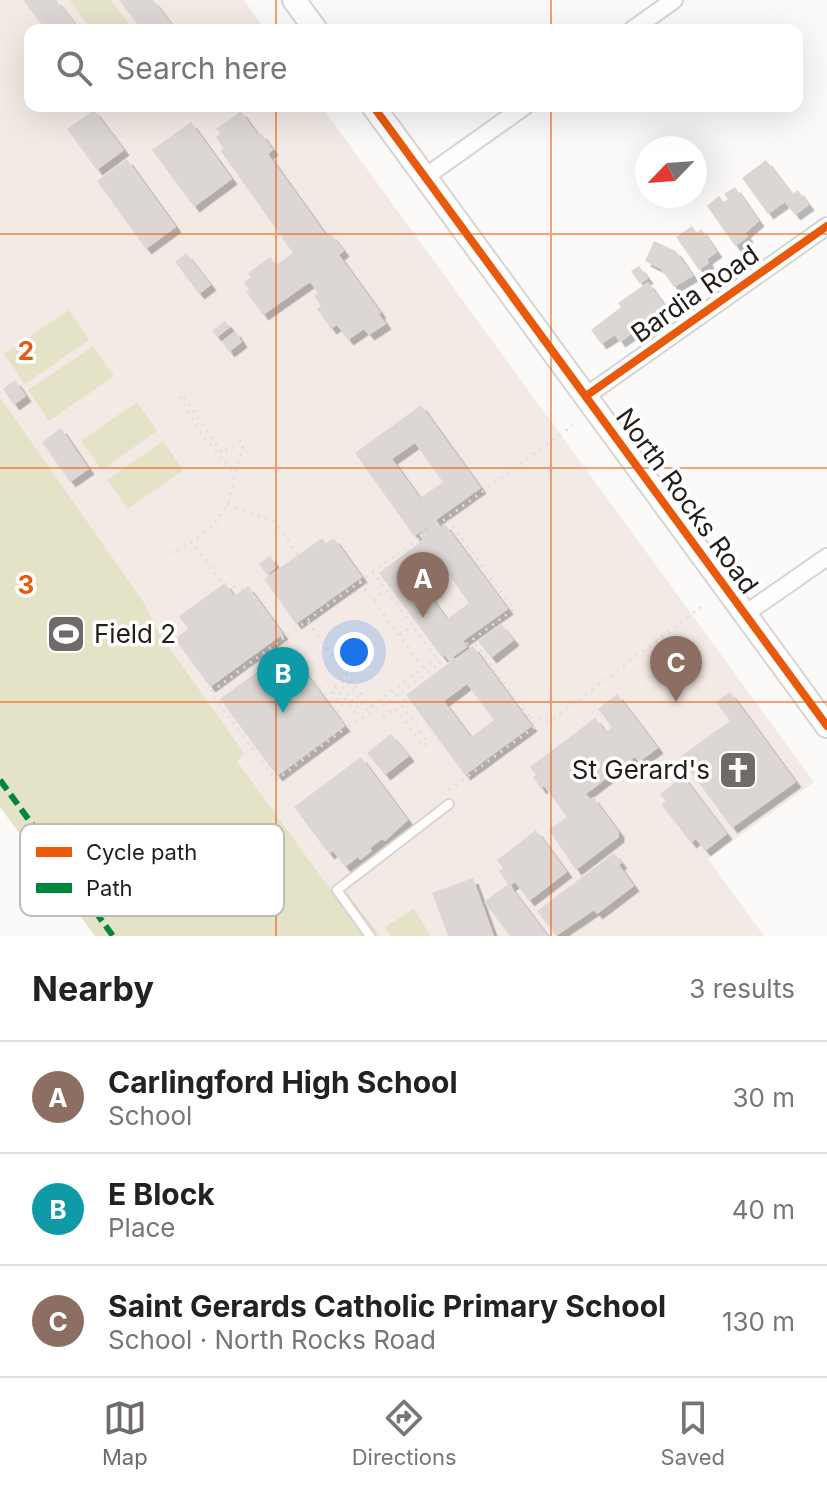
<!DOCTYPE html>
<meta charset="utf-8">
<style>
:root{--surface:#fff;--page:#f2f2f2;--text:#222;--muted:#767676;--line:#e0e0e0;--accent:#706b68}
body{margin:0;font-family:Inter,sans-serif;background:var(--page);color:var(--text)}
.compass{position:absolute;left:635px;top:136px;width:72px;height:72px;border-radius:50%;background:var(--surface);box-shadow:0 8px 32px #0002;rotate:245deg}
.you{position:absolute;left:354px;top:652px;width:28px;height:28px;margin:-20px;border:6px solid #fff;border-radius:50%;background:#1a73e8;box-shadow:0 0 0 12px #1a73e833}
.badge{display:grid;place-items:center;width:52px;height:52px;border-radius:50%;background:var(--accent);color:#fff;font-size:26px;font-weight:700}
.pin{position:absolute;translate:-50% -66px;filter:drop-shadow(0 2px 4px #0008)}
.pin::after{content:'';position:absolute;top:42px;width:28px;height:24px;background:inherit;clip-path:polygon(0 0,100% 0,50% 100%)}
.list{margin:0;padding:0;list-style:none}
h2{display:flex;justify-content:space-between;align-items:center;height:104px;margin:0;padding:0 32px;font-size:34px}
h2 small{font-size:26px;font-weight:400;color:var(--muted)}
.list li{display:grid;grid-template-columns:52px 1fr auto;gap:24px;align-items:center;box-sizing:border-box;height:112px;padding:0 32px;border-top:2px solid var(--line)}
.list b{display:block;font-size:30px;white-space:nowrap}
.list p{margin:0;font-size:26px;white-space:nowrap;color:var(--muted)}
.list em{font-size:26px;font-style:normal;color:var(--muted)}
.icon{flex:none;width:44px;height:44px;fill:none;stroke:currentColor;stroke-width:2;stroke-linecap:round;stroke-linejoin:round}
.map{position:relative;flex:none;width:827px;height:936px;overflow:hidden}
.search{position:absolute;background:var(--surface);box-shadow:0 8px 32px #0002;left:24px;right:24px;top:24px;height:88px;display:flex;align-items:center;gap:20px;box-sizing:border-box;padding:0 28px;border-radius:16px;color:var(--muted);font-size:30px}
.sheet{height:440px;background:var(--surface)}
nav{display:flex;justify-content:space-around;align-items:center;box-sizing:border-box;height:112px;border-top:2px solid var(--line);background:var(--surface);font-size:22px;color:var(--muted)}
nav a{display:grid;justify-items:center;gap:4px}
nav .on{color:var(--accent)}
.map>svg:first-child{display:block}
.built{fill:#f3eae5}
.green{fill:#e4e2c7}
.building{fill:#dcd7d5;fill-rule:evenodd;filter:url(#shadow)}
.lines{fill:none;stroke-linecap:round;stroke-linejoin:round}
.lane-casing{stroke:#d8d4d1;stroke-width:12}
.street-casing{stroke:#d8d4d1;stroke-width:20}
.secondary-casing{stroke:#d8d4d1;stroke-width:26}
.path{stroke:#e0dfde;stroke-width:3;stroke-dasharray:2 6;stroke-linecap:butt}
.lane{stroke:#fffefe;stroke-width:8}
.street{stroke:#fffefe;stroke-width:16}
.secondary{stroke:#fffefe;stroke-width:22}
.quiet{stroke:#00873e;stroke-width:6;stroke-dasharray:12 6;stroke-linecap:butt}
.cycleway-casing{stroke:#fff;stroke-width:13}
.cycleway{stroke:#e8590c;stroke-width:8}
.grid{fill:none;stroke:#e8590c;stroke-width:2;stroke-opacity:0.55}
.labels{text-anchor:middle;stroke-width:7;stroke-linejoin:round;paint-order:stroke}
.street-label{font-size:26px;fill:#241e1a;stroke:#fff}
.poi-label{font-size:26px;fill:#241e1a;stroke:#fff;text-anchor:start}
.key{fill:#fff;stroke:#bdbcba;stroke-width:2}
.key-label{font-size:22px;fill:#241e1a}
.grid-label{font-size:26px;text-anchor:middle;font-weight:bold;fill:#e8590c;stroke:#fff;stroke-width:7;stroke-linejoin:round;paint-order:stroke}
</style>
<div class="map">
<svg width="827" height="936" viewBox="0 0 827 936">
<defs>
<filter id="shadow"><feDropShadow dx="5.5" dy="5.5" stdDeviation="0" flood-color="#0004"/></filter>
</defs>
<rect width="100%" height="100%" fill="#fcfaf8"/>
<path class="built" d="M0 0H244L265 30H30V106H321L814 782 708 859 764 936H380L350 894 339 901 237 761 245 754 159 633 145 604 0 397Z"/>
<path class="green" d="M70 0H111L131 27 128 30H91Z
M69 310 89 340 25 384 4 354Z
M93 346 114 376 49 421 28 390Z
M0 397 145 604 159 633 245 754 237 761 339 901 349 894 380 936H95L0 807Z
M137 402 157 431 102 470 81 441Z
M163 441 183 470 128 509 107 480Z
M414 909 431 936H391L385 927Z"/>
<path class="building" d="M23 0H56L76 25 69 30H46Z
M119 0H153L176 30H142Z
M94 110 124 150 97 170 67 129Z
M241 111 258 135 261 133 273 150 268 154 327 236 331 234 344 251 339 255 381 313 379 314 386 324 369 335 364 329 348 340 337 325 331 329 317 309 321 306 314 296 318 293 310 282 263 315 246 292 249 290 244 282 251 277 248 273 270 257 276 265 293 253 220 150 223 148 216 137 220 134 216 129Z
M191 122 232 179 194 207 152 150Z
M127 159 176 227 146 249 97 181Z
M766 160 792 194 798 190 809 205 795 215 785 202 768 214 742 178Z
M735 187 759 221 745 233 748 237 735 246 707 206 719 196 724 202 728 199 724 194Z
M692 226 697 233 701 229 717 252 707 259 709 263 699 270 676 237Z
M654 241 676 251 693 276 674 287 661 269 645 261Z
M186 253 211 285 199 294 175 262Z
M639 266 648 278 640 284 631 271Z
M648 282 667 309 620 342 615 335 601 344 591 330 621 307 618 303Z
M225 321 230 327 217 337 212 331Z
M235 331 242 342 229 352 222 341Z
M15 380 26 396 14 405 3 389Z
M421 405 481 488 436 520 441 527 445 524 508 609 463 641 467 647 453 657 455 659 473 646 532 726 465 775 406 695 450 662 445 655 442 657 379 573 423 540 419 535 434 524 414 536 355 453ZM415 443 443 482 420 498 392 459ZM442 565 469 603 447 619 420 582ZM467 684 494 720 471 737 444 701Z
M61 428 89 469 70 482 42 442Z
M322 538 326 543 334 538 362 577 296 624 264 579Z
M270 556 277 567 267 575 259 564Z
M225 583 234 596 248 586 283 634 210 687 175 639 188 629 179 616Z
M501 624 514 640 491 658 478 641Z
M288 649 345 726 277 776 220 699Z
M730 692 796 782 732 828 680 757 730 721 716 702Z
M617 694 658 748 639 762 635 757 586 794 590 799 593 797 619 832V837L576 870 549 830 567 817 544 786 541 789 533 777 536 775 530 767 595 718 606 732 612 727 598 709Z
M391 734 409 756 385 775 367 753Z
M361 757 408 820 385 841 382 839 370 848 372 851 360 860 358 857 345 867 333 851 329 854 294 807Z
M683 776 727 834 705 851 696 839 691 843 661 804 666 801 660 794Z
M536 830 567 872 529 901 515 882 510 886 548 936H510L484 902 508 884 499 871 503 868 497 860Z
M614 853 622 863 619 865 634 886 597 914 594 910 556 936 537 911Z
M473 878 494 936H448L432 893Z"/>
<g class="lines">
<defs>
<path id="lane" d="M370 936 337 890 449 804"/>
<path id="street" d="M632 30 674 0
M425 177 525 106
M586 396 827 226
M745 614 827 557"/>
<path id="secondary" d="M294 0 316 30
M373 106 827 726"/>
</defs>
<use href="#lane" class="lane-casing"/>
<use href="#street" class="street-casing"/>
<use href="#secondary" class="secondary-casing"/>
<path class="path" d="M180 397 203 436 236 474
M184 397 222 453 241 441 243 444 228 504 212 527 191 542
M228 504 275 522 298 555
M174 551 173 554 191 542 223 584 248 590 348 726 276 780 211 692 373 572
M360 582 423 668 371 707
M373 600 386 590
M308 622 371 707 369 713
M400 635 413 625
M440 663 373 572 573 425
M423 668 437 658
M337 711 343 707 331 690 336 687 355 712 359 709 340 684 346 680 369 713
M383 717 395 708 423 746 428 742 401 704 405 701 400 693
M530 718 551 721 704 605
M348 726 385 704 514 609 447 518
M449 790 536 726 472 640"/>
<use href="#lane" class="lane"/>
<use href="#street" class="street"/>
<use href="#secondary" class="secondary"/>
<path class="quiet" d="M0 780 113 936"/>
<defs>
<path id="cycleway" d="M373 106 827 726
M586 396 827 226"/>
</defs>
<use href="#cycleway" class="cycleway-casing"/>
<use href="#cycleway" class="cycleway"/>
</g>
<path class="grid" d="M276 0V30M551 0V30M276 106V936M551 106V936M0 234H827M0 468H827M0 702H827"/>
<defs>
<symbol id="stadium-square" viewBox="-11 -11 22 22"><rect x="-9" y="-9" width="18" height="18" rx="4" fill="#706b68" stroke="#fff"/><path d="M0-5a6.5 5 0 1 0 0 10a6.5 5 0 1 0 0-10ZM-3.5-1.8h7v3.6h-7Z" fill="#fff"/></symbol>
<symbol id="church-square" viewBox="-11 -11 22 22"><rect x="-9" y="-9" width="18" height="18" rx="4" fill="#706b68" stroke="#fff"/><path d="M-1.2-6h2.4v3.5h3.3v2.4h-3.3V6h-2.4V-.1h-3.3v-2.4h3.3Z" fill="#fff"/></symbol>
</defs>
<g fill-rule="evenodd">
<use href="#stadium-square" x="44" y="612" width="44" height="44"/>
<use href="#church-square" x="716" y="748" width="44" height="44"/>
</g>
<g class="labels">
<g class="street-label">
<text transform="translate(695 294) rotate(-35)" y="9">Bardia Road</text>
<text transform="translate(687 501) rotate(54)" y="9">North Rocks Road</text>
</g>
<g class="poi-label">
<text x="94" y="643">Field 2</text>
<text x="710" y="779" text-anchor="end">St Gerard's</text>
</g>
</g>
<rect x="20" y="824" width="264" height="92" rx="12" class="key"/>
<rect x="36" y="847" width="36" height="10" fill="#e8590c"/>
<rect x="36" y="883" width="36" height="10" fill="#00873e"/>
<g class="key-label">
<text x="86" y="860">Cycle path</text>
<text x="86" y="896">Path</text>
</g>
<g class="grid-label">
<text x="26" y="360">2</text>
<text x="26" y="594">3</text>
</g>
</svg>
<svg class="compass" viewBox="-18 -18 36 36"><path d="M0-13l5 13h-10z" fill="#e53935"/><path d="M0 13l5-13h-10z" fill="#767676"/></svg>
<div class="you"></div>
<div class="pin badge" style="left:423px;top:618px;background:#8d6e63">A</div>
<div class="pin badge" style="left:283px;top:713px;background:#0f9aa8">B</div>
<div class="pin badge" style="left:676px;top:702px;background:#8d6e63">C</div>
<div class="search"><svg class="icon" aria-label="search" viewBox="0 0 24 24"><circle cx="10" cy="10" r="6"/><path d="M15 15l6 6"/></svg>Search here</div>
</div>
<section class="sheet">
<h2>Nearby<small>3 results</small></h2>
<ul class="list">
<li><span class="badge" style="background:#8d6e63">A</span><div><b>Carlingford High School</b><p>School</p></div><em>30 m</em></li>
<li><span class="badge" style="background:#0f9aa8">B</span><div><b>E Block</b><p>Place</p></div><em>40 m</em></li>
<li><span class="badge" style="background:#8d6e63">C</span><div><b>Saint Gerards Catholic Primary School</b><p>School · North Rocks Road</p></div><em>130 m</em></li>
</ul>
</section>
<nav>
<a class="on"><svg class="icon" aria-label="map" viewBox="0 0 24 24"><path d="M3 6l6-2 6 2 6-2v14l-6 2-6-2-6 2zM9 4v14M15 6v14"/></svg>Map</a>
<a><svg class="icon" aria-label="directions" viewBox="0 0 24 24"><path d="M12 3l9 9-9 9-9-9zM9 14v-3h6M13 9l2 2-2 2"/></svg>Directions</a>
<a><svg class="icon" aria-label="saved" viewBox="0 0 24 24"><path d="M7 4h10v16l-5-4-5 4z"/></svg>Saved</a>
</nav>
